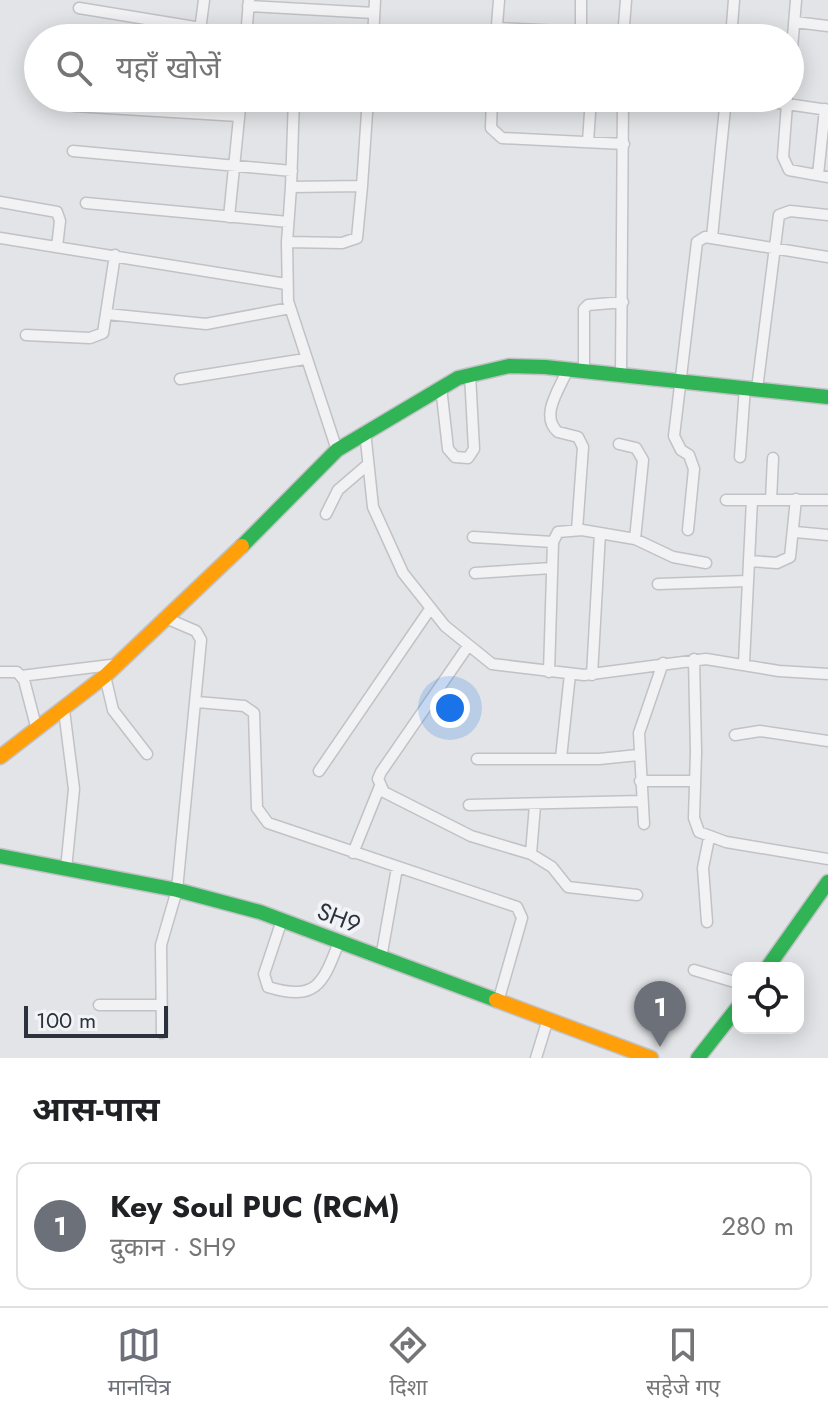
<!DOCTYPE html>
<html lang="hi">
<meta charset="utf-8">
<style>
:root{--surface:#fff;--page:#f6f6f6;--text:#202124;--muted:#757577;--line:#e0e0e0;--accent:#6b7079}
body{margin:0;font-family:Jost,"Noto Sans Devanagari",sans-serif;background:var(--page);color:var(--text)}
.controls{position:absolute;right:24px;bottom:24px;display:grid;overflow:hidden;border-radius:16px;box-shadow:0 4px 20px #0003}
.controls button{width:72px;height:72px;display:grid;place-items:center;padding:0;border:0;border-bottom:2px solid var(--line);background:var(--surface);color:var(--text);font:40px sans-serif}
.scale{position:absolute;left:24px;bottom:20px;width:144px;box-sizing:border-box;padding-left:8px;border:4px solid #2b323e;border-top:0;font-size:22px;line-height:28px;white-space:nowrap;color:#2b323e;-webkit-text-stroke:6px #f1f3f6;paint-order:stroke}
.you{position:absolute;left:450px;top:708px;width:28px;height:28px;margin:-20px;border:6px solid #fff;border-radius:50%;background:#1a73e8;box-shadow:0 0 0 12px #1a73e833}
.badge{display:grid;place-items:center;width:52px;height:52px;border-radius:50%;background:var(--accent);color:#fff;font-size:26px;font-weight:700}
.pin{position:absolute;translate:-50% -66px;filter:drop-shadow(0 2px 4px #0008)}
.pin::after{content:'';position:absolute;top:42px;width:28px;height:24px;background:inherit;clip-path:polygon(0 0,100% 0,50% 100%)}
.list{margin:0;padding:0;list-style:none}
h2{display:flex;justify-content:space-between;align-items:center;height:104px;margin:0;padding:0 32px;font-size:34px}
h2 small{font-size:26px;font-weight:400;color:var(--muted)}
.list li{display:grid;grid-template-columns:52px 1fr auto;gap:24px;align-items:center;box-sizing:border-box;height:128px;margin:0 16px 16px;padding:0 16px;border:2px solid var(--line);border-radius:16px}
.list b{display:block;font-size:30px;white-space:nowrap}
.list p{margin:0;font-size:26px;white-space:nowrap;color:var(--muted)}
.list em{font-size:26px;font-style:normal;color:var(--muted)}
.icon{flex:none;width:44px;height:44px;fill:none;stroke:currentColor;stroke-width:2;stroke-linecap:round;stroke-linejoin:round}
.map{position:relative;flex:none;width:828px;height:1058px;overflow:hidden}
.search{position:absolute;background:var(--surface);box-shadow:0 4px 20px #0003;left:24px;right:24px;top:24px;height:88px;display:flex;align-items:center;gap:20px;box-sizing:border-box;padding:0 28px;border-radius:44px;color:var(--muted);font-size:30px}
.sheet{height:248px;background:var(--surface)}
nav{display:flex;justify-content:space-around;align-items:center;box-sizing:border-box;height:112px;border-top:2px solid var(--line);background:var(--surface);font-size:22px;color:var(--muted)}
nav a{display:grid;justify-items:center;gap:4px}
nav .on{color:var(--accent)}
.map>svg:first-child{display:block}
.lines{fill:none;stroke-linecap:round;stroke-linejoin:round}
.street-casing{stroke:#c1c2c5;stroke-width:13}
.fast-casing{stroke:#c1c2c5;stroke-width:17}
.slow-casing{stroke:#c1c2c5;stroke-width:17}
.street{stroke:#f2f2f4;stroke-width:10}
.fast{stroke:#30b455;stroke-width:14}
.slow{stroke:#ff9f0a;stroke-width:14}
.labels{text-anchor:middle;stroke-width:8;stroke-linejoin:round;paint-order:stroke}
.street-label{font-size:24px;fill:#2b323e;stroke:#f1f3f6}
</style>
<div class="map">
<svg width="828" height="1058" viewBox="0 0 828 1058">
<rect width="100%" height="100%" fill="#e2e4e7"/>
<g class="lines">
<defs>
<path id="street" d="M248 6 374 13
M79 8 201 28
M795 22 828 26
M497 28 624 34
M199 38 204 0
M246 38 249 0
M373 38 375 0
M496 38 499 0
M581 38V0
M623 38 626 0
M731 38 734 0
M790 73 796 0
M492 98 491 128 502 138 624 144
M733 98 787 104V100
M74 106 239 116
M828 110 787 104 783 157 789 170 828 177
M588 142 591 98
M73 151 292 171
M818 175 825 109
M291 187 294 98
M0 202 57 212 60 221 57 247
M86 203 288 222
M229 217 241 98
M712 237 726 98
M0 238 286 284
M287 242 342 243 357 238 362 186
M107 314 206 324 290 308
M26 335 90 338 103 333 115 255
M568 369C560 388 539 416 558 432L578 437 583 447 577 530
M584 371V309L588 305 623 302
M621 374 623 98
M180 379 305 359
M441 387 448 449 455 457 468 458 474 449 470 374
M757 389 779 215 790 211 828 215
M365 431 373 507 403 573 445 626 492 664 584 675 706 659 779 671 828 674
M619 444 636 448 643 460 635 539
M337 450 288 301 287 242 291 187 362 186 368 98
M740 457 745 387
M726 500H828
M771 500 773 458
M326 514 338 490 366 466
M688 530 694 469 689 455 681 450 674 436 697 242 705 237 828 257
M795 532 828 535
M473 537 553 542
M750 561 777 563 790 557 796 499
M475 573 552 568
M658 584 748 581
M468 646 381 772 378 779 384 792 471 836 531 854 552 867 568 887 637 895
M694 659 696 752 694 818 699 832 726 842 828 859
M744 663 752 500
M0 672H17L24 680 37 730
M549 672 553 542 558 532 582 530 635 539 673 557 706 563
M592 675 600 533
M21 676 119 664
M105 676 113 710 147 754
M197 702 244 706 254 713 257 808 268 823 517 907 522 918 498 1002
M64 710 74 789 66 869
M735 735 760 731 828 741
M561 758 570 674
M477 759H599L638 755
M319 771 430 609
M640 781H695
M469 805 642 801
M644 824 639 733 663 663
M353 853 380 786
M531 854 535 805
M282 920 264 974 268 987C317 1002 323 983 339 942
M707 922 703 868 709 838
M381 958 397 868
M694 970 738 983
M99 1005H161
M162 1033 161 945 177 890 201 640 196 631 168 619
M536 1058 548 1019"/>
<path id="fast" d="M242 546 337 450 458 378 509 366 545 367 828 397
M0 856 177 890 260 912 496 1000
M767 968 828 882
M698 1058 738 1007"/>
<path id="slow" d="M0 757 105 676 242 546
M496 1000 651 1058"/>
</defs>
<use href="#street" class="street-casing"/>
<use href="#fast" class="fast-casing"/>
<use href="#slow" class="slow-casing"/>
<use href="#street" class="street"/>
<use href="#fast" class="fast"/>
<use href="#slow" class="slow"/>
</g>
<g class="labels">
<g class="street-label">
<text transform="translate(339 918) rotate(21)" y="8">SH9</text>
</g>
</g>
</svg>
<div class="controls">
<button><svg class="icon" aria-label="locate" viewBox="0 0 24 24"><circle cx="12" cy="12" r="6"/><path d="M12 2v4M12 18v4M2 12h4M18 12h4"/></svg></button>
</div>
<div class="scale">100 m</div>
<div class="you"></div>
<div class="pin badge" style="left:660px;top:1047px">1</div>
<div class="search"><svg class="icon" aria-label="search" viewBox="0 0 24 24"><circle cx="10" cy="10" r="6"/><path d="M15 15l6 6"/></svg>यहाँ खोजें</div>
</div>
<section class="sheet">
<h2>आस-पास<small></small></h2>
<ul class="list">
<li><span class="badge">1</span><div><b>Key Soul PUC (RCM)</b><p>दुकान · SH9</p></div><em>280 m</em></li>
</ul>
</section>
<nav>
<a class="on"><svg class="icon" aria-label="map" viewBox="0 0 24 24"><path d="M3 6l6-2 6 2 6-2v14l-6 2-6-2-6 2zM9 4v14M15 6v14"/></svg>मानचित्र</a>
<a><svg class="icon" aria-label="directions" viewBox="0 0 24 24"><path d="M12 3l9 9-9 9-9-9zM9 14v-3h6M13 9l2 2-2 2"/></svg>दिशा</a>
<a><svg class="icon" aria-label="saved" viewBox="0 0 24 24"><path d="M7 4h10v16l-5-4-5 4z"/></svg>सहेजे गए</a>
</nav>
